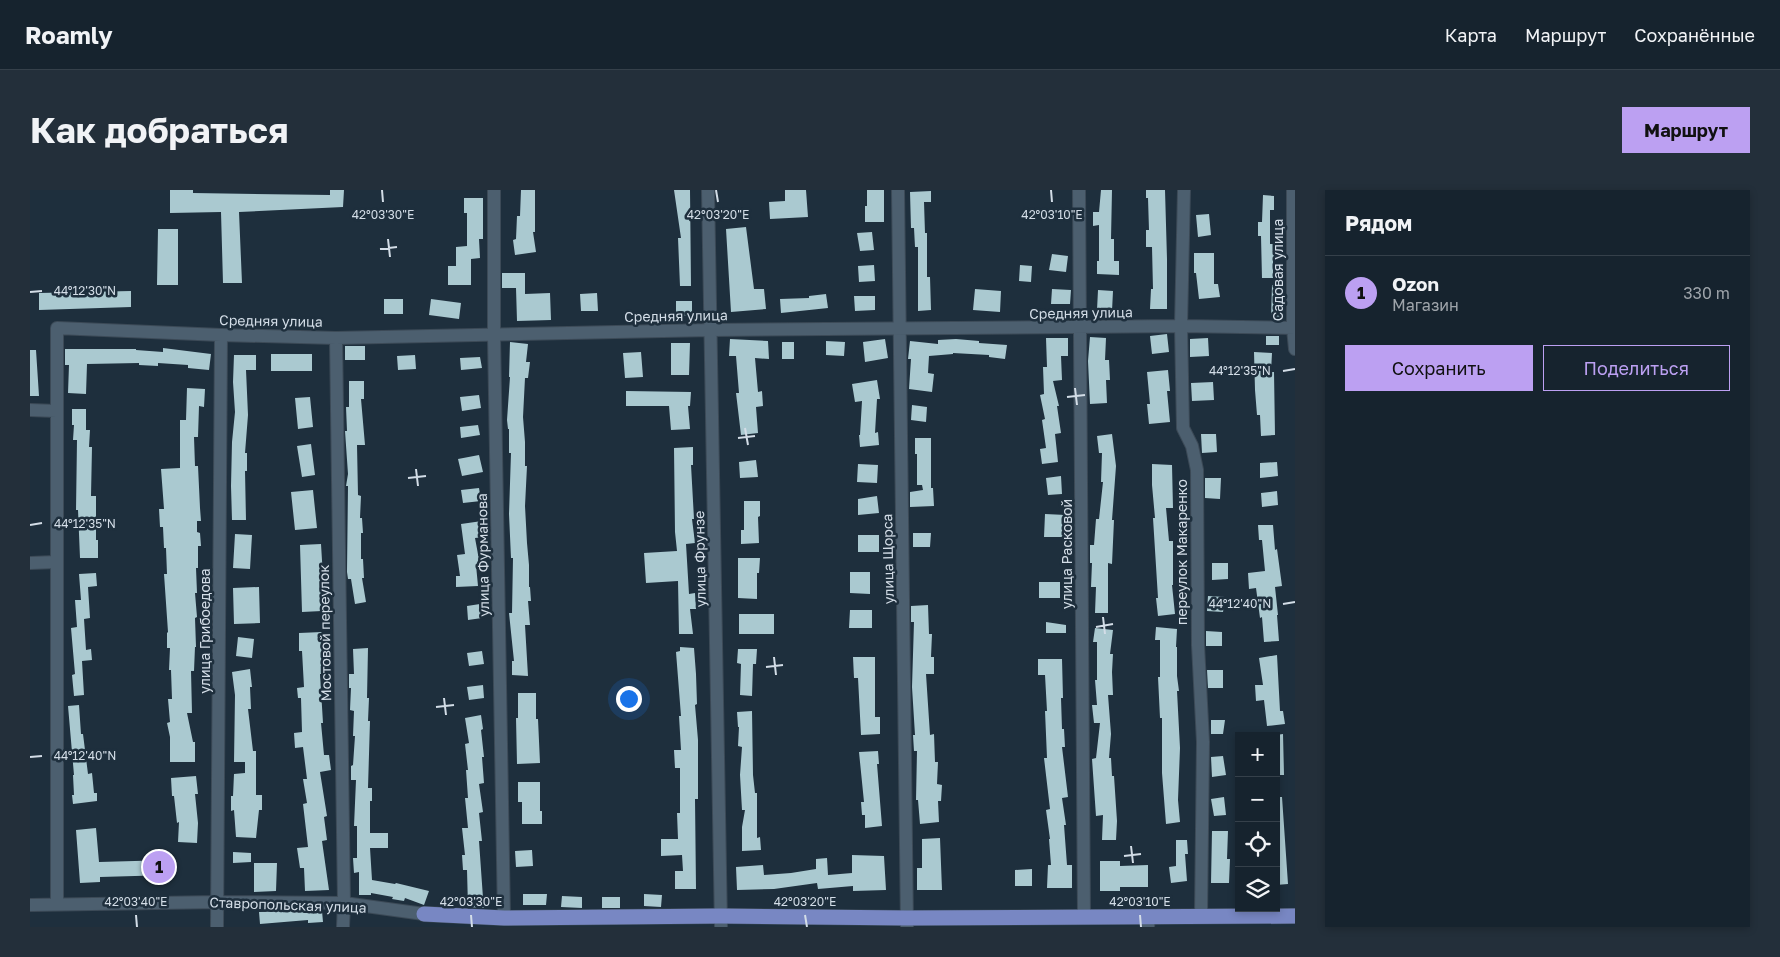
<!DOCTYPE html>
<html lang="ru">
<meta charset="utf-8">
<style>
:root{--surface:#16232e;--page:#232f3a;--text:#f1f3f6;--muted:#9ea4aa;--line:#35404a;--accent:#bca0f2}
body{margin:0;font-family:"Golos Text",sans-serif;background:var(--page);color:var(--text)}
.controls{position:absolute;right:15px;bottom:15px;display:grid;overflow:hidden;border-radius:0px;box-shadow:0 2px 8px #0003}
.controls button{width:45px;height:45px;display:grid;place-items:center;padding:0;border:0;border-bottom:1px solid var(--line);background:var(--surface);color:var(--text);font:25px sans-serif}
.you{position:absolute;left:598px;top:508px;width:18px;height:18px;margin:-12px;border:4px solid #fff;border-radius:50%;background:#1a73e8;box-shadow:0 0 0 8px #1a73e833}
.badge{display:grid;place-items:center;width:32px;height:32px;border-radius:50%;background:var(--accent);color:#111;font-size:16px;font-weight:700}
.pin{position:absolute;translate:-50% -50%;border:2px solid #fff;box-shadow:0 1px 5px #0006}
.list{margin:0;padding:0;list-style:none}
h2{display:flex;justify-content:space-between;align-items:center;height:65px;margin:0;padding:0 20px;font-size:21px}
h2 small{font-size:16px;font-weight:400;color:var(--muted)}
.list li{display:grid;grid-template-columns:32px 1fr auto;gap:15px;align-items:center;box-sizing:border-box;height:75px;padding:0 20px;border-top:1px solid var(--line)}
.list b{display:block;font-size:19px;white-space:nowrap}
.list p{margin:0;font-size:16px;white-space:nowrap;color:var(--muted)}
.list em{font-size:16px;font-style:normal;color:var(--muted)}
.actions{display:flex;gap:10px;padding:15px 20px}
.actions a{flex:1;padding:11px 0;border:1px solid var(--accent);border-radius:0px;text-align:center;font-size:18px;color:var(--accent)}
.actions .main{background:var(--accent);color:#111}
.icon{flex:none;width:28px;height:28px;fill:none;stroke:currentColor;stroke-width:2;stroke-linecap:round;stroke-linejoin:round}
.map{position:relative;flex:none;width:1265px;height:737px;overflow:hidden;border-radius:0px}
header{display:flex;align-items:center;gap:30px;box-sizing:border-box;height:70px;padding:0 25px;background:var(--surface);border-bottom:1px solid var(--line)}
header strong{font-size:24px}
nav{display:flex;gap:28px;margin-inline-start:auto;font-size:18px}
.intro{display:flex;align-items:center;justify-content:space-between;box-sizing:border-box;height:120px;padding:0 30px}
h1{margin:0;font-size:35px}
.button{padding:12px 22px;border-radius:0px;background:var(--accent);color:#111;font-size:18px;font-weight:700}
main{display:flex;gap:30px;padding:0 30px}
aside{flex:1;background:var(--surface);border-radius:0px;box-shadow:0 2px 8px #0003}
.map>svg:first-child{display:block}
.building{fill:#aac9d0}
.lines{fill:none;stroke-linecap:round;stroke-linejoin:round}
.minor-casing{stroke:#3c4a57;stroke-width:14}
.major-casing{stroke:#3c4a57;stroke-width:16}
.minor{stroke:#4c5f6f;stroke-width:12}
.major{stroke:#7887c3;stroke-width:15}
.ticks{fill:none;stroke:#d3dde7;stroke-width:2}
.labels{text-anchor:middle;stroke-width:5;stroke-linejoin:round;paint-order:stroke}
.street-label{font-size:14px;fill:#d3dde7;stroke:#1e2f3d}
.ticks-label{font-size:12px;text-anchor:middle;fill:#d3dde7;stroke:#1e2f3d;stroke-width:5;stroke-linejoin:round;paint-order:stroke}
</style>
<header>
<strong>Roamly</strong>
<nav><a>Карта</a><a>Маршрут</a><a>Сохранённые</a></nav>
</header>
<div class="intro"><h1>Как добраться</h1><a class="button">Маршрут</a></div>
<main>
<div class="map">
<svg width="1265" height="737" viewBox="0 0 1265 737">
<rect width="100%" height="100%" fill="#1e2f3d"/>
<path class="building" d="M140 0H163V3L300 5V0H314L313 17 209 22 212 93H193L191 22 140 23Z
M491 0H505V42H503L506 62 485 65 483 50 486 49 487 26H490Z
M644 0H660L661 96H650L648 48H651Z
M755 0H776L778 27 740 29 739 12 755 11Z
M837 0H854V32H835V16H837Z
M1071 0H1082L1081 49H1084V71H1089V85L1067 84V71H1069V35L1063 36V22H1069Z
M1116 0H1135L1137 69V119H1120L1121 99H1123L1122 57H1116V40H1119L1118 8H1116Z
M901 1V12H894L895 43H897V87H900L901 120 888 121V57H885L884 38H881L880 2Z
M1233 5 1244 6V20H1240V54H1244L1245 67H1243V88H1232L1231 46H1228V32H1232Z
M434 8H453V49H449L450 68 441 69V95H418V76H426V57L437 56V23H434Z
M1179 24 1181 45 1168 47 1166 25Z
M716 37 724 99H734L736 119 701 122 696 39Z
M128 39H148V95H127Z
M842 42 844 60 830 61 827 43Z
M1164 63H1184V94H1188L1190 107 1169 109 1166 83H1164Z
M1022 64 1038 66 1036 82 1019 80Z
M844 75 845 91 829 92 828 76Z
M990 75 1002 76 1001 92 989 91Z
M472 83H495V104L520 103 521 130 487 131 486 98H472Z
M1242 95H1253L1254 129H1241Z
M945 99 971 101 970 122 943 120Z
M1022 99 1041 100 1040 114H1021Z
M1068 100 1083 101 1082 121 1067 120Z
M101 101V117L9 120V103Z
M567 103 568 121H551L550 104Z
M796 104 798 118 751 123 750 109 779 108V106Z
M824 106H845V120L825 121Z
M354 109H373V124H354Z
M401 109 431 113 429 129 399 125Z
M646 111H662V126H646Z
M1137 144 1139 162 1122 164 1120 146Z
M1236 146H1249V155H1236Z
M1060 147 1076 148 1075 170H1079L1080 190H1076L1077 213 1060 214 1058 171Z
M1016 148H1038V166H1031L1032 190 1023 191 1029 216H1027L1031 243 1025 244 1028 272 1012 274 1010 259 1016 258 1012 230 1015 229 1010 205 1014 204 1013 177H1017Z
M1178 148 1179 166 1160 167V149Z
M700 149 738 151 739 169 725 168 728 202 732 201 733 216 726 217 728 243 711 245 706 203H709L706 166H699Z
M855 149 858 168 835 172 833 152Z
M926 149 949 151V153L977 155 975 169 959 167V165L923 163V164L899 166 898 183 904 184 902 202 879 199 881 169H878L880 151 908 154V150Z
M796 151 815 152 814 166 796 165Z
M480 152 498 154 496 172H500L498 188H495L493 227 495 252V276H497L495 316 497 353 499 375V397H500L501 411H498L500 435H495L498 486 482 485V471H484L479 423H482L483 368H481L479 324 481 263H479V239H478L477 230 480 187H479Z
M752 152H764V169H752Z
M641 153H660L659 185H641Z
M315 156H335V170H315Z
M133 158 181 164 179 180 158 178V175L128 173V176L109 175V173L57 174 56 204 38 203 39 175H35V159H106V160L133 162Z
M0 160H6L9 206H0Z
M611 162 613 187 595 188 593 163Z
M1224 162 1242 163 1241 182H1244L1245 245 1231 246 1230 225H1227L1225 200Z
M241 164H282V181H241Z
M204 165H226V180H216L218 225 215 263H217V281H215L216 330H202L201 296 202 252 205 222 203 192Z
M385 165 386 179 368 180 367 166Z
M450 167 452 178 431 180 430 168Z
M1138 180 1140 201H1137L1140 232 1119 234 1117 214H1120L1117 182Z
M847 190 850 209H847L845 243 848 242 849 255 830 257 829 245H830L832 211 825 212 822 194Z
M319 191H334V209H331L335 255H327L328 305 331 306 330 328H332L333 343H331V369H333L334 388H332L336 412 325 414 321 389H318L317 382 318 296H316L318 284 315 241H317L316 217H319Z
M1183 192 1184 210 1162 211 1161 193Z
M157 198 175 199 174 217 169 216 168 247H164L165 276H168L170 318 171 331H167V342L170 343 171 356H168V378H166L167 403H165L167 427 165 428 166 457H165L164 481H161L162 523H157L163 552H165V572H140V547L137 533 140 532 138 509H142L141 480H139L140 458H137V443L138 442 134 384H137L136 358H134L133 337H130L129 319H134L131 279 150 278V230H156Z
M596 201 661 202 660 216H658L660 239 641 240 639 216H596Z
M449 205 451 218 432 221 430 207Z
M280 207 283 237 268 239 265 208Z
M882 215 897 217 896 232 881 230Z
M42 219H56V240H60L59 257H62L61 306H66V350H68V368H50L48 320H46L47 250H43L44 235H42Z
M448 235 450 245 431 248 430 237Z
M1082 244 1086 276 1082 330H1084L1082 374 1078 373V423H1065L1066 397H1061L1062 373H1060V355H1064L1066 329H1069L1073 292H1071L1072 263H1069L1067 246Z
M1171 244H1186L1187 262 1172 263Z
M885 248H901V298H903L904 316 880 317V302L893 300 892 295H887V264H885Z
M281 254 285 285 272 287 267 256Z
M663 257V275H661L664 329H662L665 353 656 354 659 404 665 403 666 419H660L663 444H649L648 391 616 393 614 363 647 361 645 342 644 258Z
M449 265 453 282 432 286 428 269Z
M726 270 728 287 710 288 709 272Z
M1247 272 1248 286 1230 288V273Z
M828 274 848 275 847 293 827 292Z
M1122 274 1142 275 1143 318H1136L1139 351H1143V395H1142L1145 424 1128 426 1126 408H1128L1123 328H1125L1122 295Z
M1031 286 1032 304 1018 305 1016 288Z
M1175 288H1191L1190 309 1175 308Z
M449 298 451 311 433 313 431 300Z
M283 300 287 338 265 340 261 302Z
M1247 301 1248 315 1232 317 1231 303Z
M847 306 849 323 828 325V309Z
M714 311H730V326L728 327 729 353 711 354V340H714Z
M1015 324 1036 325 1035 347H1014Z
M452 331 454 347 445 348 450 375H446L448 396 426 397V386H430L427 365 435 364 431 334Z
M1228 335H1243L1245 360 1247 359 1252 396 1245 397 1248 425H1247L1249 451 1234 452 1232 427 1230 428 1226 398 1219 399 1218 383 1235 381 1232 350H1229Z
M883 343H901L900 357H883Z
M205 344 222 345 220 379 203 378Z
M828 345H849V362H828Z
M291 354 293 387H291L292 421 272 422 270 355Z
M708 368H730L729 383H727V409L708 408Z
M1182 373H1198V389L1182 390Z
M820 382H840V404L820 403Z
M66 383 67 396 58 397 60 428 54 429 56 460 61 459 62 470 52 471 54 505 44 506 42 485 45 484 41 438 47 437 45 410H51L49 384Z
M1009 392H1030V408H1009Z
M229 397 230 433 204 434 203 398Z
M1178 406 1195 407 1193 422 1177 421Z
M450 414 452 428 438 430 437 416Z
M898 415 899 444H902L901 467H904V484H896L900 545 904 544 905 572H908L907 594 912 595 911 611H908L909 632 890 634 888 610H886L887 561H884L883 545H885L882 497 884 432H881V416Z
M820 420H842V438H819Z
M709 424H744V444H709Z
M1016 432 1036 435V443H1016Z
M1126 437 1147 439 1146 457H1147V486L1149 501H1147L1150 558 1148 610 1150 632 1136 634 1132 583V528H1130L1128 487H1130V450H1125Z
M1065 438 1083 440 1080 464H1083L1082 482 1083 505H1078L1081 544 1079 568H1081L1082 586H1084L1087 631 1086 650H1072L1073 625 1066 626 1062 569 1066 568 1070 533H1064L1062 515H1067L1065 490H1067V452H1063Z
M1176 441 1192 442V456H1176Z
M292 442 293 484H290L293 533H291L294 565H299L301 580 290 582 297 626 294 627 297 650 292 651 299 700 275 701 274 678H270L267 658 278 657 273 614 277 613 273 589H277L273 557 265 558 264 543 272 542 271 508H268L267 498 274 497 272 461H269V443Z
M208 447 224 449 222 468 206 466Z
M650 457 664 458 666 484 667 514 665 515 668 550V609H665L666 699H645V681H653L652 665 631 666V649H648L647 623H650V578H645L644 560H651L649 526H651L646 462 650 461Z
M338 458 337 508H339L338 531H340L338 598H342V611H340V643H358V658H340L342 690 365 694 366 693 399 701 394 715 375 708 374 711 362 709 363 707 341 703V705H329V682L324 683 323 668H327V636H324L326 590H321V576L323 575 325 546H323L324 521 320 520 321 498H319V484H324L323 459Z
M708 459H727L726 474H723L722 506 710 505 711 474 707 473Z
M452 461 454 474 439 476 437 463Z
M1247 465 1250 521H1253L1255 534 1237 536 1234 510 1226 511 1225 495H1233L1229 468Z
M823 467H845V527H850V544L831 545 828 488H824Z
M1008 469H1032L1033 508H1031L1032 539H1034L1035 557H1032L1038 607 1032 608 1036 635H1034L1037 675H1042V698H1017L1018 675H1021L1019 649H1020L1016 620 1020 619 1014 568H1017L1015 521H1017L1015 485H1008Z
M220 479 222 497H220L221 519H218L223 561H226V605H232V620H229L226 648 206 647 204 620 201 621V606H203L204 584 215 583V572H204L205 505 202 482Z
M1177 480H1193V498H1178Z
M453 495 454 508 439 510 437 497Z
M488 503H506V529H508L510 573 487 574 486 528H488Z
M49 515 51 544H53L58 584 62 583 64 603H67V611L43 614 42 605H44L43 585H44L38 516Z
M722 521 723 585 725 603H727V648L730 647 731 660 712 661V637L715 620H712L710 585 712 557 708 556 709 537H708L707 522Z
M451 525 453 539 451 540 454 567H452L454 593 449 594 453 622 449 623 452 651H449L453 708H455L454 718 438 717 437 680H433L432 665H435L432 638H438L435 608H438L436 580H438L435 554 439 553 435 528Z
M1181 530H1195L1193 544H1181Z
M1253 544 1254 585H1246V545Z
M848 561 849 574H847L852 636 835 638V625H832L831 612H834L829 562Z
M1193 566 1196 585 1182 587 1181 567Z
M166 586 168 604H165L168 633 167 653 148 652 149 632 147 633 144 606H142L141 588Z
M488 592H510V621H512V634H492V612H488Z
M1194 607 1196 625 1184 626 1181 609Z
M1246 607H1252L1258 694 1246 695Z
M66 638 69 672 140 670V685L70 687V692L50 693 46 640Z
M1182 641H1198L1197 669H1200L1199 693H1181Z
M910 648 912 700H887V678H892V649Z
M1146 650H1157L1158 664H1155L1157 691 1141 693 1139 677 1146 676Z
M502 660 503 676 486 677 485 661Z
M203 662 221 663V672L203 673Z
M822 665 854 666 856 700 823 701V696L788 699 787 693 744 699 707 700 706 677 733 675 734 685 761 683 786 679V669L797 668 798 685 822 683Z
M1070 671H1090V676L1118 675V697H1090V701H1070Z
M224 673H247L246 701 224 702Z
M1002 679V696H985V680Z
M493 704H517L516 715H493Z
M614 704 632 705 631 717 614 716Z
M532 706 552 707V718L531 717Z
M572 707H590V718H572Z
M258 721H292L293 732 278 733V730L230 734 229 722Z"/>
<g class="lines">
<defs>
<path id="minor" d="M464 0V146L474 728
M678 0 691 737
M868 0 877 737
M1049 0 1054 728
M1154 0 1151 136 1153 238 1162 256 1167 280 1168 455 1173 552 1171 727
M1263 0V138L1265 159
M306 148 314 713 313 737
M0 220 26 221
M0 373 26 372
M27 713V138L191 145 306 148 681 140 1151 136 1265 138
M0 715 189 712 314 713 394 724
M187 737 191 145
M1118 737 1119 727"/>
<path id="major" d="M394 724 474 728 691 726 877 728 1265 726"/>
</defs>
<use href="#minor" class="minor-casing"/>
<use href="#major" class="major-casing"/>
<use href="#minor" class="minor"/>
<use href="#major" class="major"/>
</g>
<path class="ticks" d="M352 0 353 12M686 0 688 12M1021 0 1022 12M358 49 360 67M350 59 367 57M0 102 12 101M1253 181 1265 179M1045 198 1047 215M1037 207 1055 205M715 238 718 255M708 248 725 246M386 279 388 296M378 288 396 286M0 335 12 333M1253 414 1265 412M1073 427 1075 444M1066 437 1083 434M744 467 746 485M736 477 753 475M414 508 416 525M406 517 424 515M0 567 12 566M1101 656 1103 673M1094 666 1111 664M106 725 107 737M441 725 442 737M775 725 777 737M1110 725 1111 737"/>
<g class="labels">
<g class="street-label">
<text transform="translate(1248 80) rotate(-90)" y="5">Садовая улица</text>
<text transform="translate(1051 123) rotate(-1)" y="5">Средняя улица</text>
<text transform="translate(646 126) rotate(-1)" y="5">Средняя улица</text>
<text transform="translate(241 131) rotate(1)" y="5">Средняя улица</text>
<text transform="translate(1152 362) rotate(-90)" y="5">переулок Макаренко</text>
<text transform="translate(1037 364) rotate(-90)" y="5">улица Расковой</text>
<text transform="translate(453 365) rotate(-91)" y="5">улица Фурманова</text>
<text transform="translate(670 369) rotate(-91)" y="5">улица Фрунзе</text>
<text transform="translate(858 369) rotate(-91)" y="5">улица Щорса</text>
<text transform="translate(175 441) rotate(-90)" y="5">улица Грибоедова</text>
<text transform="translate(295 443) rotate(-91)" y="5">Мостовой переулок</text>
<text transform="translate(258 715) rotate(2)" y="5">Ставропольская улица</text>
</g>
</g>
<g class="ticks-label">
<text x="688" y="29">42°03'20"E</text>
<text x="1022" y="29">42°03'10"E</text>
<text x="353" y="29">42°03'30"E</text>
<text x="55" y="105">44°12'30"N</text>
<text x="1210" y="185">44°12'35"N</text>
<text x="55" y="338">44°12'35"N</text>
<text x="1210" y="418">44°12'40"N</text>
<text x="55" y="570">44°12'40"N</text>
<text x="106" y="716">42°03'40"E</text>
<text x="441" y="716">42°03'30"E</text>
<text x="775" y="716">42°03'20"E</text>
<text x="1110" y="716">42°03'10"E</text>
</g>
</svg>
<div class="controls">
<button>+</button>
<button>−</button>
<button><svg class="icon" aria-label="locate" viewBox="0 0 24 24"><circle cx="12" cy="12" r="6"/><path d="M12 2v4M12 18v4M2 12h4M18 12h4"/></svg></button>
<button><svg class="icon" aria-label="layers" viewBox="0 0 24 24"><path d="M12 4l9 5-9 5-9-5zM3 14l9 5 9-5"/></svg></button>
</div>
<div class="you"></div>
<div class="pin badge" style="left:129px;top:677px">1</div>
</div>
<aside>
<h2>Рядом<small></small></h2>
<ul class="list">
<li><span class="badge">1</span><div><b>Ozon</b><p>Магазин</p></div><em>330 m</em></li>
</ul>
<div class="actions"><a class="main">Сохранить</a><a>Поделиться</a></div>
</aside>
</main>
